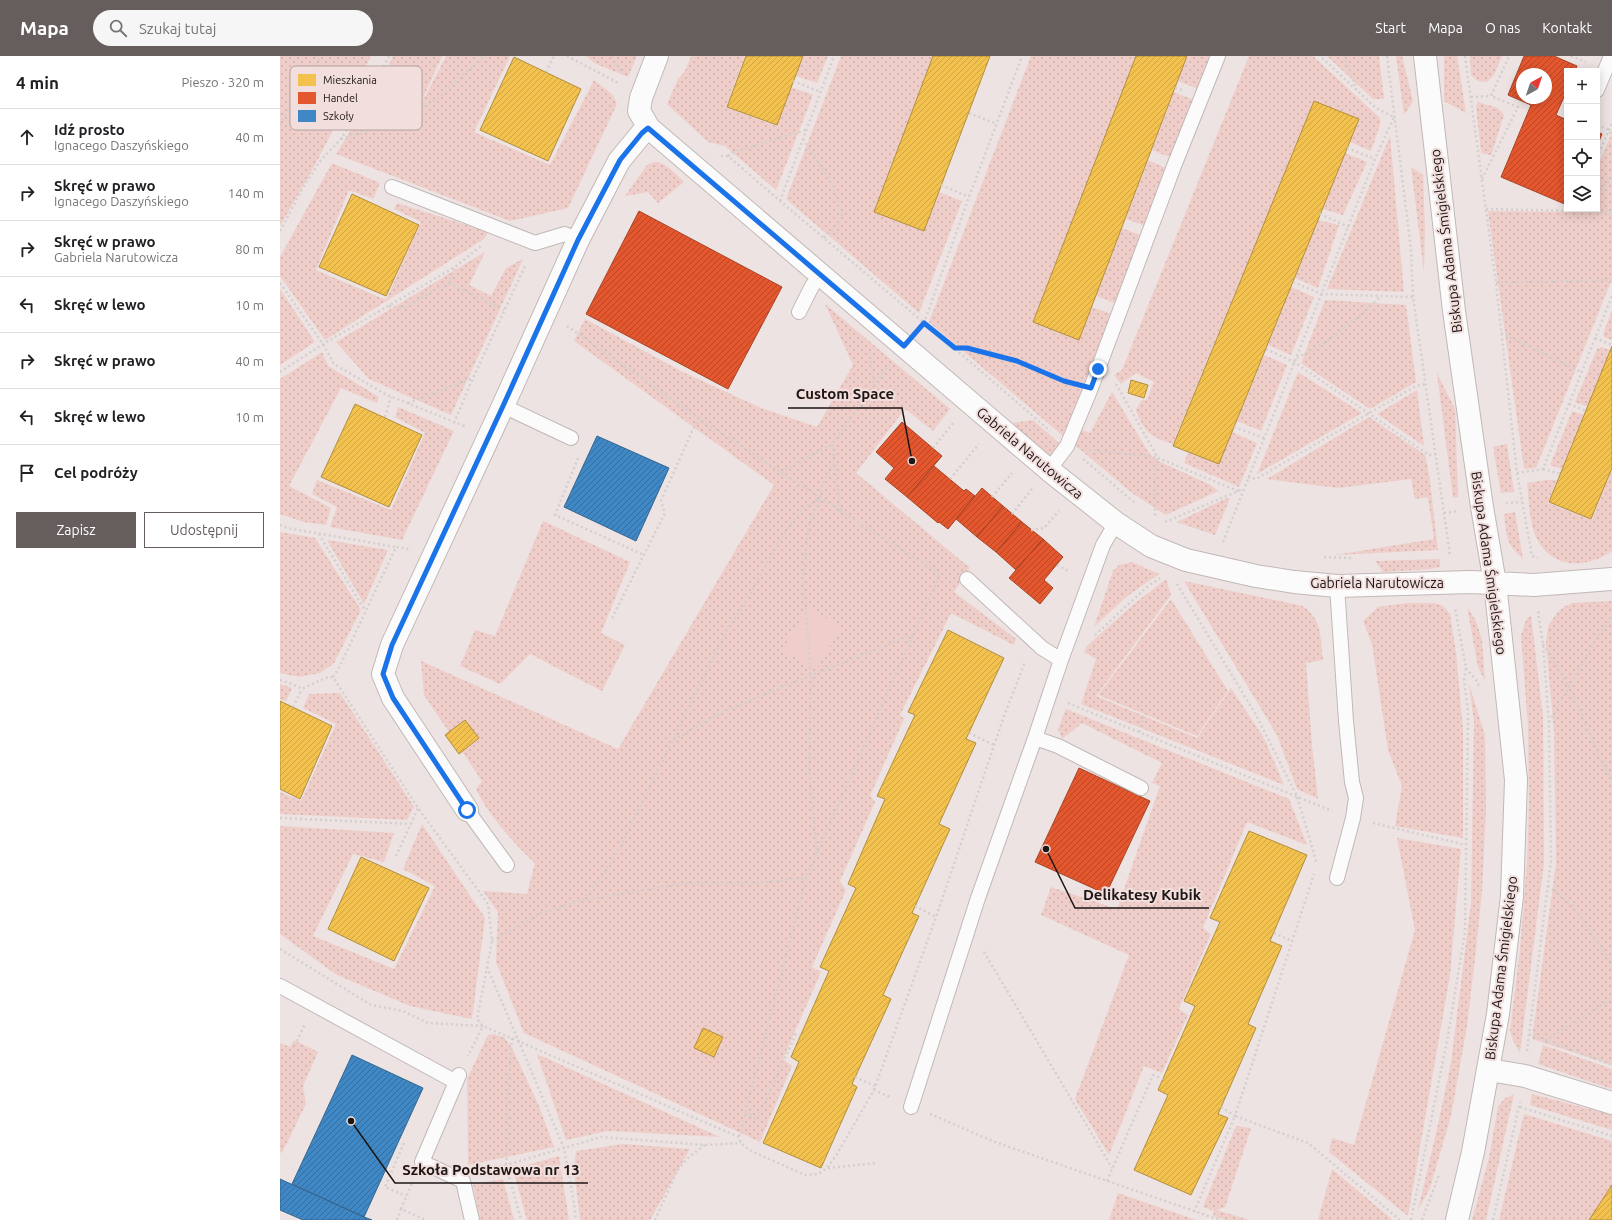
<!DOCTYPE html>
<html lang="pl">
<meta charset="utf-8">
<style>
:root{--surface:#fff;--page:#f6f6f6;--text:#202124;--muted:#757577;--line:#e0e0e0;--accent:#655e5d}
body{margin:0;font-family:Ubuntu,sans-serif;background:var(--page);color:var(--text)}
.controls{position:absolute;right:12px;top:12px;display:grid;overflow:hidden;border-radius:0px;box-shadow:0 2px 10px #0003}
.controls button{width:36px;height:36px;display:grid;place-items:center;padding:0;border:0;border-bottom:1px solid var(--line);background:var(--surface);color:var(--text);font:20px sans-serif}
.compass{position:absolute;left:1236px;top:12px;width:36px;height:36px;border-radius:50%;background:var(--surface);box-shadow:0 2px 10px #0003;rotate:40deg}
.stop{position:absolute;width:12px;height:12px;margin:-9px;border:3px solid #1a73e8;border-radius:50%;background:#fff}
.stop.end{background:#1a73e8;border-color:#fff;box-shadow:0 1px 4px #0008}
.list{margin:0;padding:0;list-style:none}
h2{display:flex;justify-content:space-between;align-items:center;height:52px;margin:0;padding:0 16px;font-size:17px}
h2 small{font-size:13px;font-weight:400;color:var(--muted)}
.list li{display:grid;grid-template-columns:26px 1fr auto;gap:12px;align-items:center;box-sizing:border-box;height:56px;padding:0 16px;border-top:1px solid var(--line)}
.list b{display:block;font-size:15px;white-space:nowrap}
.list p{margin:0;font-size:13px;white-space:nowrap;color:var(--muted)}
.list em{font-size:13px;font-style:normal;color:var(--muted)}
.actions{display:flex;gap:8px;padding:12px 16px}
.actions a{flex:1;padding:9px 0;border:1px solid var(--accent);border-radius:0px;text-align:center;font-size:14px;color:var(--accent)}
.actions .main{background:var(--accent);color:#fff}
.icon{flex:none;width:22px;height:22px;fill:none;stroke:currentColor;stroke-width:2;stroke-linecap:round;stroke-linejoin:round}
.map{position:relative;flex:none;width:1332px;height:1164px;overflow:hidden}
header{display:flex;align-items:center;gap:24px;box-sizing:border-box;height:56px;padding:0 20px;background:var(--accent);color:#fff}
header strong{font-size:19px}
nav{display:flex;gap:22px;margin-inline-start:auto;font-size:14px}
.search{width:280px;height:36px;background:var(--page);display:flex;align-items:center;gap:10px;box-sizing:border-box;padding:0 14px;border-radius:22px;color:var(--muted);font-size:15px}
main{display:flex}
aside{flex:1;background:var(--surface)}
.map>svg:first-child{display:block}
.green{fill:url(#green-dots)}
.pitch{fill:#efcec9}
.homes{fill:url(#homes-hatch);stroke:#b28e3d}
.shops{fill:url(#shops-hatch);stroke:#a84426;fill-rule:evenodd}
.schools{fill:url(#schools-hatch);stroke:#346690}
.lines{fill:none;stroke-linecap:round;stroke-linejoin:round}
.service-casing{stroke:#c0b8b7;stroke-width:16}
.minor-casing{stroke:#c0b8b7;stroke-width:24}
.path{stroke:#d2cfce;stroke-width:2.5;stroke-dasharray:2 3;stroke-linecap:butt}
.service{stroke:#fcfbfb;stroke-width:14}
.minor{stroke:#fcfbfb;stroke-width:22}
.route{stroke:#1a73e8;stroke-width:5}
.labels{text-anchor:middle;stroke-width:4;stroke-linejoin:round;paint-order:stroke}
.street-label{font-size:14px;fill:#1c1615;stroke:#f2dfdd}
.key{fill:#f2dfdd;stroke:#b2a3a1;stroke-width:1}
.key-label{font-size:11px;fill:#1c1615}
.leader{fill:none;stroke:#1c1615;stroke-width:1.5}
.callout-dot{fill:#1c1615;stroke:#f2dfdd;stroke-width:1.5}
.callout-label{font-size:15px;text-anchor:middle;font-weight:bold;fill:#1c1615;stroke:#f2dfdd;stroke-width:4;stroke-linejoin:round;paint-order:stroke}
</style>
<header>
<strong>Mapa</strong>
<div class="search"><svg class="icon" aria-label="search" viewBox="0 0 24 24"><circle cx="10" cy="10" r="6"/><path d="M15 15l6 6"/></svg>Szukaj tutaj</div>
<nav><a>Start</a><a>Mapa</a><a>O nas</a><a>Kontakt</a></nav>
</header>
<main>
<aside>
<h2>4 min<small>Pieszo · 320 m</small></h2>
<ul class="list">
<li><svg class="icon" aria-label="ahead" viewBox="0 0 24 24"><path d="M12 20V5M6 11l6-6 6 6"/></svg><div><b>Idź prosto</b><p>Ignacego Daszyńskiego</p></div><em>40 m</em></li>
<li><svg class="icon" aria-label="right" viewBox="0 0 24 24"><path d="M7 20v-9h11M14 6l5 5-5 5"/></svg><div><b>Skręć w prawo</b><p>Ignacego Daszyńskiego</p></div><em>140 m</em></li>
<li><svg class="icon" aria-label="right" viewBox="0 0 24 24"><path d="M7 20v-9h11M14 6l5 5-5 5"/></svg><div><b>Skręć w prawo</b><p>Gabriela Narutowicza</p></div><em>80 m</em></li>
<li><svg class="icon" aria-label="left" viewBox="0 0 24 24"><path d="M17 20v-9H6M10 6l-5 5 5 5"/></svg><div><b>Skręć w lewo</b></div><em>10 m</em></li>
<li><svg class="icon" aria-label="right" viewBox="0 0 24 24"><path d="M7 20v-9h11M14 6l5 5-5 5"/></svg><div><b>Skręć w prawo</b></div><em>40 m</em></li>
<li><svg class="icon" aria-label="left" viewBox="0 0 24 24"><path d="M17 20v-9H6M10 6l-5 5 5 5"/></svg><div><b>Skręć w lewo</b></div><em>10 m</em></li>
<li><svg class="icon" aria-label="arrive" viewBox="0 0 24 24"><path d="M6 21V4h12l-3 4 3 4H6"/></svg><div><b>Cel podróży</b></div></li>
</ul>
<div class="actions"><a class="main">Zapisz</a><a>Udostępnij</a></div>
</aside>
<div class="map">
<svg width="1332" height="1164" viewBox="0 0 1332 1164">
<defs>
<pattern id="green-dots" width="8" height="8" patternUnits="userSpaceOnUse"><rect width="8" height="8" fill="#efcec9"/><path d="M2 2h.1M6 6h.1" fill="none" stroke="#ccb0ac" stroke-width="1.8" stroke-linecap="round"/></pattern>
<pattern id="homes-hatch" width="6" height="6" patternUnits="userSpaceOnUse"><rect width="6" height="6" fill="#f2c14e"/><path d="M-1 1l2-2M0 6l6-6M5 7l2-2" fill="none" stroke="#cfa543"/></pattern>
<pattern id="shops-hatch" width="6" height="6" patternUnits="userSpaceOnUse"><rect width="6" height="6" fill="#e4572e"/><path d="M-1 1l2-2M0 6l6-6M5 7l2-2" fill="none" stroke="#b84726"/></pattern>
<pattern id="schools-hatch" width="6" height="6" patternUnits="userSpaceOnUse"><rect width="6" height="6" fill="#3f88c5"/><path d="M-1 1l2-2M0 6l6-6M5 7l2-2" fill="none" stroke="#346e9f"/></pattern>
</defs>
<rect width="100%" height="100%" fill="#ede3e2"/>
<path class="green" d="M0 0H91L35 109 0 170Z
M113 0H162L143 42 146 39 166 0H230L194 76 270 109 314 24 332 38 337 48 288 152 230 165 56 98 99 28 139 44 142 42 102 23Z
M306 0H357L348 21 314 7Z
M411 0H465L446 51 497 70 511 31 533 39 496 134 445 90 428 86 387 48 398 23 405 15Z
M523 0H548L537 27 516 20Z
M561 0H653L594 156 644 175 659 136 682 145 639 257 506 143Z
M751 0H856L753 266 799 284 812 251 832 258 783 380 649 266Z
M907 0H930L918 33 898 25Z
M969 0H1033L1099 61 1101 66 1091 95 1070 86 1034 45 893 388C870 381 864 376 856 354L862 343 866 345 874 326 856 317 841 328 834 319 842 314Z
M1047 0H1099L1104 43H1093Z
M1116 0H1122L1133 45 1124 59Z
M1164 0H1177L1186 57 1164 45Z
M1190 0H1222L1214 19 1207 26 1198 25 1191 19Z
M894 36 914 44 892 102 872 94Z
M1198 46 1218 52 1224 59 1212 97 1210 99 1201 97 1196 50Z
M1332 77V223L1256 412 1244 413 1208 155 1297 156 1299 153H1317V111Z
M1110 80 1124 236 1047 233Z
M1065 97 1087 106 1063 159 1043 153Z
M868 104 888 113 866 170 846 163Z
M374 106C386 106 396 118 404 126L378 147 368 136 345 140 367 109Z
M52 107 100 127 93 143 69 134 36 214 106 244 141 166 114 153 117 147 208 176 204 183 45 284 0 220V201Z
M1131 111 1143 119 1145 174 1144 216Z
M1038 164 1059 169 1038 232 1015 222Z
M842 172 862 180 837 248 816 240Z
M205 196 189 229 211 240 226 212 243 203 171 359 89 323 56 286Z
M1011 231 1034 241 1011 299 988 289Z
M0 233 35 286 0 309Z
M1045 244 1126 249 1136 326 1090 353 1021 307Z
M545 248 670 353 653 375 625 353 576 417 690 512 674 536 736 583 734 589 671 557 620 659 624 663 590 740 595 746 560 825 566 834 532 911 541 916 503 1003 512 1010 480 1086 244 977 216 906 218 856 203 835 247 838 255 807C236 790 206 756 196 733L202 725 144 639 141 605 338 693 494 429 294 285 305 263 403 316 481 352 537 371 573 309Z
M1332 254V284L1324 281 1323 278Z
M1321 291 1330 294 1308 351 1295 346 1317 293Z
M42 296 48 310 99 341 97 347 61 332 9 430 51 452 46 469 24 466 0 458V323Z
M984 299 1007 309 981 375 957 365Z
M1018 316 1082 357 977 418Z
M1157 317 1175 353 1178 441 1173 442Z
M1137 334 1144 390 1097 358Z
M832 336 869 397 876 404 931 429 938 435 886 459 852 437 795 389 802 374 810 377Z
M118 351 174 375 122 484 50 471 57 451 32 438 37 424 111 454 145 377 115 361Z
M1292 355 1304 359 1282 413 1270 409Z
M1089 361 1145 399 1149 418 1158 494 1055 499 1154 483 1148 441 1135 443 1131 423 1058 432 987 423Z
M753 364 780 388 768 404 726 368Z
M952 376 977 387 959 431 904 407 908 397 939 408Z
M1227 388 1234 436 1221 437 1213 391Z
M1332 414V495C1303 515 1267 512 1254 476 1249 462 1249 442 1247 427L1267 424H1277L1268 447 1312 464Z
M947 442H950L935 479 897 466Z
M1235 456 1243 503C1225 486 1227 482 1224 458Z
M263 465 350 506 321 577 345 589 322 635 250 598 220 628 180 610 195 574 215 580Z
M0 476 35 482 81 554 54 607 40 617 19 621 0 617Z
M47 484 108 494 84 548Z
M1160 503V511L1150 513 1103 516 1095 505Z
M852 506 879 518 846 541 814 571 833 515 839 509Z
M886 523 891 539 816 640 917 682 951 632 984 682 1004 729 801 648 816 603 804 596 807 590 854 548Z
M904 525 1023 550C1043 565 1040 581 1043 604L1026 607 1032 689 1038 743 1017 733 997 679Z
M891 543 948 635 917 680 818 639Z
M1332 545V1009L1252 983 1276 807 1274 676 1266 587 1268 570 1277 557 1284 551 1292 547Z
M1127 547H1155L1163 550 1170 558 1176 596 1183 674V782L1115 770 1122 730 1108 694 1092 588 1083 565 1098 551Z
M1187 551 1196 565 1202 584 1205 625 1198 611Z
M1251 559 1263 660 1264 807 1240 997 1233 984 1230 975 1240 893 1247 806 1249 747 1248 671 1241 579 1246 564Z
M0 628 12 632 6 645 0 643Z
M1189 628 1205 679 1206 754 1202 835 1196 894 1187 970 1171 1060 1150 1132 1138 1154 1157 1073 1171 1007 1191 847 1194 666Z
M60 637 134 751 127 764 0 758V736L21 745 56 668 23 652 29 638Z
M786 653 1009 743 1027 789 967 766 923 872 931 878 899 953 908 959 882 1017 864 1010 829 1099 795 1043 849 899 761 859 771 831 837 853 880 730 872 727 882 707 802 667 782 683 778 673Z
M142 768 205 862 192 963 130 950 57 919 0 878V770L114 777 104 806 73 798 33 880 114 913 155 830 123 813Z
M1117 782 1181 793 1170 919 1128 1160 1049 1096 1052 1082 1074 1089 1135 874Z
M214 978 225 982 232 992 259 1050 274 1091 188 1109 187 1023 208 979Z
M14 984 38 996 23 1030 26 1048 2 1097 0 1096V987L10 991Z
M1263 989 1332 1013V1033L1258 1008Z
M257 998 440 1081 328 1075 286 1084Z
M1234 1038 1206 1164H1192L1209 1102 1218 1051 1224 1043Z
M1252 1038 1332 1059V1074L1250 1049Z
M1244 1058 1332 1085V1129L1309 1164H1219Z
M956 1070 971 1072 945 1151 936 1154 970 1164H946L933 1160 934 1155 923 1151Z
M343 1088 410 1093 370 1164H300L294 1113 296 1095Z
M279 1100 289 1164H247L233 1113Z
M1052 1113 1113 1164H1038Z
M223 1123 234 1164H200L193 1128Z
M838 1137 916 1164H829Z"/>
<path class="pitch" d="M528 551 561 571 536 614 502 594Z"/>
<path class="homes" d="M466 0H523L497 69 447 51Z
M653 0H710L644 175 594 156Z
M856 0H907L799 284 753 266Z
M234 1 301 33 268 105 200 74Z
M1034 45 1079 63 939 408 893 390Z
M72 138 139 169 106 240 39 211Z
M1332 290V412L1311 463 1269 446Z
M851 324 868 329 864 342 848 337Z
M75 348 142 379 109 451 41 421Z
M668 574 724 602 686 683 696 687 659 768 670 773 632 857 639 860 603 939 611 943 572 1028 577 1031 541 1112 483 1087 519 1006 511 1001 549 915 540 911 576 832 568 828 605 743 597 740 635 659 628 656Z
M0 645 52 670 20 743 0 733Z
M185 664 199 682 179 698 165 679Z
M969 775 1027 799 990 885 1002 890 968 968 976 972 938 1058 948 1062 911 1139 854 1114 888 1039 878 1034 915 950 904 945 940 866 930 862Z
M81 801 149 832 114 905 48 873Z
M423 972 443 981 434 1001 414 992Z
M1332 1129V1164H1309Z"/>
<path class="shops" d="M1244 0H1274L1297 10 1295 15H1287V34L1276 59 1287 64V149L1221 121 1251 49 1228 39ZM1242 18H1266V42H1242Z
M1317 76 1322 78 1317 90Z
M359 155 502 231 448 333 306 258Z
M622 366 662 400 627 441 605 423 614 412 596 396Z
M654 410 684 435 686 433 695 440 668 473 659 466 658 467 627 441Z
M702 432 723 450 697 481 676 463Z
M723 450 742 466 716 496 697 481Z
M742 466 763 483 736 514 716 496Z
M763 483 783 501 764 524 773 532 760 548 729 522Z
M799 712 870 745 826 838 755 806Z"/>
<path class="schools" d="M317 380 389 412 356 485 284 451Z
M72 999 143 1032 84 1161 12 1128Z
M0 1123 84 1161 92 1164H23L0 1154Z"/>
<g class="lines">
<defs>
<path id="service" d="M1317 34 1331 0
M112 131 255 187 285 178 298 184
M519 256 532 230 541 219
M223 350 291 382
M769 414 787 390 811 332 894 110 938 0
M687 523 762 592 781 604
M755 682 778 690 861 732
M187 754 227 809
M1057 822 1073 762 1076 742 1072 726 1066 665 1057 530
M0 930 176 1026
M179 1019 142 1106 183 1125 192 1164
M631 1051 698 842 755 682 781 604 823 489 836 467"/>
<path id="minor" d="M377 0 361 42 359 55 369 72 769 414 836 467 871 490 906 504 976 520 1014 526 1057 530 1190 526 1254 529 1332 523
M1145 0 1174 255 1202 451 1215 527 1236 724 1232 840 1218 958 1193 1096 1177 1164
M187 754 113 642 103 618 112 589 223 350 298 184 339 105 362 77 369 72
M1209 1014 1245 1020 1332 1047"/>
</defs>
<use href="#service" class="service-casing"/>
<use href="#minor" class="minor-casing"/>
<path class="path" d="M287 0 340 28
M332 0 342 18
M1064 0 1077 34
M1107 0 1131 193 1133 241 1170 499H1168
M1185 0 1216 227 1237 417 1252 500 1258 502
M1291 0 1306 6
M266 16 274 0
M513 25 541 36
M895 32 902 34
M1191 41 1211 40
M1287 49 1285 55 1287 56
M689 57 717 68
M0 69 41 0
M1317 69 1329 74 1332 80
M61 83 121 65 162 39 204 0
M523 83 553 129 563 163 543 183
M1067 92 1095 103
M441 100H448C555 193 664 282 770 375
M448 100 453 96 526 74
M1317 102 1332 67
M1202 123 1238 51 1211 40 1229 0
M661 129 689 141
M1317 137 1332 122
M500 145 554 0
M1206 153 1298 155
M1300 153 1298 155 1332 157
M1040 158 1069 171
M0 175 24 130 41 104 61 83 96 26 109 0
M1013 226 1042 238 1133 241
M0 227 43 288 54 308 105 338 184 370 183 372
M169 227 224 254
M1216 227 1332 224
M109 250 123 252 169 227 175 211
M287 270 420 363 540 442 660 518 526 822 459 1081
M640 271 644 267 689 141 742 0
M1221 277 1301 316
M1315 282 1332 289
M675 292C695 292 717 298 736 304 754 311 771 322 790 327
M986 293 1014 306 1149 399 1156 398
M589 295 594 327
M1017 302 1046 286 1083 257 1101 240
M0 316 43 288 175 211 201 190
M836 328 878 402 958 435
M128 347 193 322
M1289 348 1306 355
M105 361 111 341
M174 367 193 322 246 208
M954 371 984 382
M552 388 561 454
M653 392 674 366
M809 394 877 401 875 416V461
M298 402 275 459 364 499
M803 403 854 446
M1263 413 1281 418
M501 416 552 388 609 309
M1237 417 1263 413 1332 240
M968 421 976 423 1136 330 1146 328
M670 423 699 388
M712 441 732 417
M1226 447 1242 446
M1164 457 1178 455
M732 458 752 433
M885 466 963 433
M0 469 7 472 116 491
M751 474 764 472 779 455
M39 478 82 550 86 555
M943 486 1095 103 1114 61 1096 52 1040 0
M128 492 127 493 116 491 58 614 53 621 138 752 208 848 212 885 197 963 203 970 459 1081 461 1087 469 1094 525 1119 538 1118 547 1112 557 1098 594 1034 612 1042
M1044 501 1071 502
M777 509 790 516
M897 528 976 659 1017 740 1037 808
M332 562 385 457 381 445 413 373 420 363
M815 579 867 531 880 522
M1263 588 1289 631 1326 714 1332 723
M1186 612 1197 625 1199 631
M0 624 12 628 22 633 45 622 53 621
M788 647 1052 755
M13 651 22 633
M1269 666 1314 587 1332 560
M859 676 865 658
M689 677 714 689
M394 684 431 662 473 643 634 578
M0 762 131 768
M1093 767 1186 789
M537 798 529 712 531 619 523 522 529 469 540 442 542 430 554 405
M116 800 138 752
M1268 830 1294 851 1332 909
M303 844 322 821 339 793 450 568 460 556 501 482 521 455 540 442
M635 850 656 861
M994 877 1012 885
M212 885 260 858 303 844 406 827H477L526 822
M0 893 91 949 123 955 148 967 203 970 188 1000
M704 896 832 1112
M207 911 284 1092 294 1147 296 1164
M1249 978 1332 1009
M232 982 227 1047 228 1081 226 1109 241 1164
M17 985 25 968
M1265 985 1332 942
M1247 995 1271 805 1269 667 1263 588 1258 557 1260 555
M575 1021 595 1030
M594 1034 656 861 724 660 745 606
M941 1051 955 1060 1034 818
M1240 1051 1332 1080
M465 1057 477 1063 516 978 520 980
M650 1058 715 1086 940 1164
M124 1087 105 1131 126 1140
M548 1112 596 1107
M200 1113 226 1109 321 1081 425 1089 461 1087
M827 1125 873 1019 883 1023
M121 1153 133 1125
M914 1156 955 1060 1028 1087 1120 1164
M117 1164 121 1153 146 1164
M375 1164 397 1115 409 1101 425 1089
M1131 1164 1167 985 1185 876 1188 655 1184 624 1186 612 1175 552
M1142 1164 1159 1119
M1213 1164 1240 1046"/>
<use href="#service" class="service"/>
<use href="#minor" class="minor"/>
</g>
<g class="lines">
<path class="route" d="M187 754 113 642 103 618 112 589 223 350 298 184 340 104 362 77 368 72 624 290 644 267 675 292H687L737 305 784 325 811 332 818 313"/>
</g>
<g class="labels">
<g class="street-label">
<text transform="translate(1166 185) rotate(-97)" y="5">Biskupa Adama Śmigielskiego</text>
<text transform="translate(750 397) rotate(40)" y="5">Gabriela Narutowicza</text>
<text transform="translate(1209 507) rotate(82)" y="5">Biskupa Adama Śmigielskiego</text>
<text x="1097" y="532">Gabriela Narutowicza</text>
<text transform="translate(1221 912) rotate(-83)" y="5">Biskupa Adama Śmigielskiego</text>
</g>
</g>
<rect x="10" y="10" width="132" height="64" rx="6" class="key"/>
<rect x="18" y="18" width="18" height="12" fill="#f2c14e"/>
<rect x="18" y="36" width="18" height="12" fill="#e4572e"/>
<rect x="18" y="54" width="18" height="12" fill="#3f88c5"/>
<g class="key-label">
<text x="43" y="28">Mieszkania</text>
<text x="43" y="46">Handel</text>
<text x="43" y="64">Szkoły</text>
</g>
<path class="leader" d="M632 405L622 352H508M766 793L795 852H929M71 1065L115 1127H308"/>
<g class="callout-dot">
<circle cx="632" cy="405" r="4"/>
<circle cx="766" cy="793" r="4"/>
<circle cx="71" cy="1065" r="4"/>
</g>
<g class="callout-label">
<text x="565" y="343">Custom Space</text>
<text x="862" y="844">Delikatesy Kubik</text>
<text x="211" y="1119">Szkoła Podstawowa nr 13</text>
</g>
</svg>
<div class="controls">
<button>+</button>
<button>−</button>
<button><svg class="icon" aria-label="locate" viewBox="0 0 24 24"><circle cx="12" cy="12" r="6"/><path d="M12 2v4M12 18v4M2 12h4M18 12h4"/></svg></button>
<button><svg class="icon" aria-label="layers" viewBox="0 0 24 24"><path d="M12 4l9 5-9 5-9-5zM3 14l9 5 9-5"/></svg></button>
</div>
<svg class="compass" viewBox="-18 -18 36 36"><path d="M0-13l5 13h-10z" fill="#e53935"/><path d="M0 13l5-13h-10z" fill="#757577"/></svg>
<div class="stop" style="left:187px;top:754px"></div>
<div class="stop end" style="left:818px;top:313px"></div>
</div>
</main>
